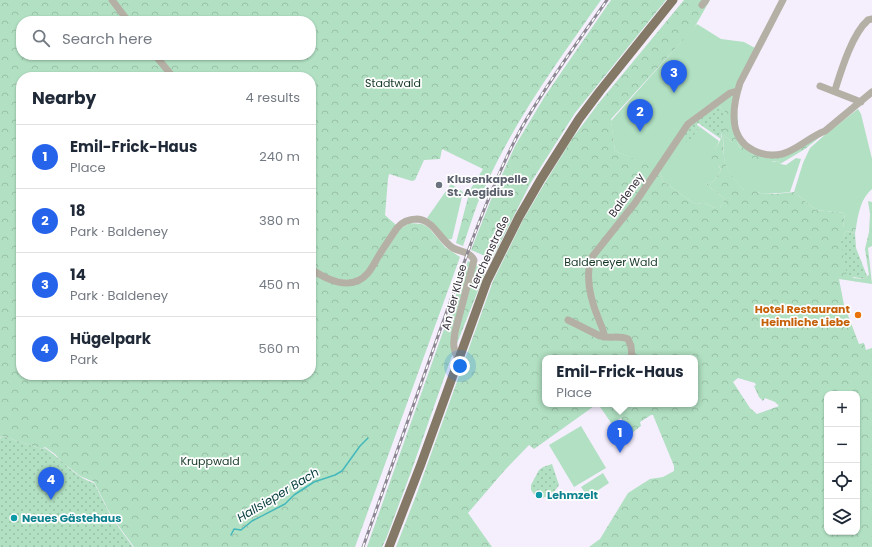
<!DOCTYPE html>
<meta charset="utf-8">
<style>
:root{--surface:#fff;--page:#f2f2f3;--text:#1f2937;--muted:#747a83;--line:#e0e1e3;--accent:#2563eb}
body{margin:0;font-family:Poppins,sans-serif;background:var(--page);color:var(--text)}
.controls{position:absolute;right:12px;bottom:12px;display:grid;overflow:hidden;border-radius:8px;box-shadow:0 1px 3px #0004}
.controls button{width:36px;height:36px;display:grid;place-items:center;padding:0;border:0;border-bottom:1px solid var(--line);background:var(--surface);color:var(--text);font:20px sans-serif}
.you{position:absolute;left:460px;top:366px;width:14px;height:14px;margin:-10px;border:3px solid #fff;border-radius:50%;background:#1a73e8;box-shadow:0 0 0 6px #1a73e833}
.badge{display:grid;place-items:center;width:26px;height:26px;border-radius:50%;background:var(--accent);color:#fff;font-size:13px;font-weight:700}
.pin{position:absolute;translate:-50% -33px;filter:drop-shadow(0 1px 2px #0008)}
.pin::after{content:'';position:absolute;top:21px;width:14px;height:12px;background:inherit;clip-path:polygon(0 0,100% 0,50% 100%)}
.popup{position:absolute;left:542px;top:355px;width:156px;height:52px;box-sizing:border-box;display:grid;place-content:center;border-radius:8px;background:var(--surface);filter:drop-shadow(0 1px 3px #0005);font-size:13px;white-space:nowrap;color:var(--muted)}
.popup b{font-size:15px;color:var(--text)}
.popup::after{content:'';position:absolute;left:50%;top:100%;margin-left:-8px;border:8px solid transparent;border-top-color:var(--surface)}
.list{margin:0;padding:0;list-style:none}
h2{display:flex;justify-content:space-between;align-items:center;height:52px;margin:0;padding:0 16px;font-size:17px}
h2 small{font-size:13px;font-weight:400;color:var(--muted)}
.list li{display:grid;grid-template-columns:26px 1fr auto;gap:12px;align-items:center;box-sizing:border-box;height:64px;padding:0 16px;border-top:1px solid var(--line)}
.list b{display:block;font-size:15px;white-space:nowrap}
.list p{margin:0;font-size:13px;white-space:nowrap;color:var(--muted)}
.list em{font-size:13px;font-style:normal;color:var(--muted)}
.icon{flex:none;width:22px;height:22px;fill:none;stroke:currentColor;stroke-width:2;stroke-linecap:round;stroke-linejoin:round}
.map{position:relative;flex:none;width:872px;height:547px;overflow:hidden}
.search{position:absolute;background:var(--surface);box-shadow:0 1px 3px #0004;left:16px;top:16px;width:300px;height:44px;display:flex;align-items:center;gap:10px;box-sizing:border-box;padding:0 14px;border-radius:16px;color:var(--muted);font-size:15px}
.panel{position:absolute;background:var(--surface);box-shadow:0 1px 3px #0004;left:16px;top:72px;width:300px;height:308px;border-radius:16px}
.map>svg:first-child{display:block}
.green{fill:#b1e0c2}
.forest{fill:url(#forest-crowns);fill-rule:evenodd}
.park{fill:url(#park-dots)}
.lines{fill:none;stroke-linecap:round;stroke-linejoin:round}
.stream{stroke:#45b8bc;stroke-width:1.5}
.minor{stroke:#b5b0a5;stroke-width:7}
.major{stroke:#837966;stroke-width:9}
.rail-casing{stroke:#8d8793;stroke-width:3}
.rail{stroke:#fefefe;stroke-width:1.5;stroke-dasharray:4.5;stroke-linecap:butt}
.worship-dot{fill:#6b7280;stroke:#fefefe;stroke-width:1.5}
.food-dot{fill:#e8710a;stroke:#fefefe;stroke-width:1.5}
.culture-dot{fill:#0f9aa8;stroke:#fefefe;stroke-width:1.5}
.labels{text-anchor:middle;stroke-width:3.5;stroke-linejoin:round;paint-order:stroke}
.park-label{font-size:11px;fill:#153825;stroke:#fefefe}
.worship-label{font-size:11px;font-weight:bold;fill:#5b616d;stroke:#fefefe;text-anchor:start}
.street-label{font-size:11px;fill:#35303a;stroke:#fefefe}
.food-label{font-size:11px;font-weight:bold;fill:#c56008;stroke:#fefefe;text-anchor:end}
.culture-label{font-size:11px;font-weight:bold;fill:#0d838f;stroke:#fefefe;text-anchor:start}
.water-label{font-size:12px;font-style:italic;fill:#0a4042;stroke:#fefefe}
</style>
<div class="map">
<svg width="872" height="547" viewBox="0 0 872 547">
<defs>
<pattern id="forest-crowns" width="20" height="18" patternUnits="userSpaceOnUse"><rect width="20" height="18" fill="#b1e0c2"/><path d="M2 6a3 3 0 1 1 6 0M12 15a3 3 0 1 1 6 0" fill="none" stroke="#99c0a7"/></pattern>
<pattern id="park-dots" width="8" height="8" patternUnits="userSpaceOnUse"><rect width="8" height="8" fill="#b1e0c2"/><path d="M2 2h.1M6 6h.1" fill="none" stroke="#99c0a7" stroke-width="1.8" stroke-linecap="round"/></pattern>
</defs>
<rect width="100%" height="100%" fill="#f5eefd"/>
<path class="green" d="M697 24 721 39 744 42 755 48 735 89 704 108 687 121 655 168 615 151 611 121Z
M858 109 861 114 872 159V189C861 198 858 214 856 228H843L845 213 816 210 794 192 803 163 810 148 827 133Z
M700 127 719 141 713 156 721 170 714 181 706 184 725 199 720 208H715L705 203 696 204 689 200 663 181 659 169 681 137 688 142Z
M724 135 732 142H737L740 148 773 162 778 161 780 164 786 165 796 158 801 159 790 192C780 193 770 194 760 193 754 192 750 190 744 190 723 167 723 165 724 135Z
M451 184 463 192 452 239C450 239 448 240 446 238 439 232 436 224 427 218Z
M581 426 606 468 574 487 549 445Z
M603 473 609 483 588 497 581 487Z"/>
<path class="forest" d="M0 0H110L127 21H21V55H154L172 77H21V375H311V272L339 283 370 275 400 229 410 223 422 224 428 227 445 247 460 257 355 547H134L112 517 94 482 80 476 62 462 55 454 45 447 42 449 2 436 0 438Z
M113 0H601C558 61 514 121 484 189 475 207 470 227 463 246L456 243 470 190 483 169 442 149 440 159 424 160 415 180 412 181 389 174 388 179 385 215 396 225 366 273 351 281 329 277 311 267V77H173L156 55H311V21H128Z
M611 0H666L575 113 530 184 492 259 471 250 492 197 515 146 545 96Z
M684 0H710L694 28 611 119 615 151 659 169 663 181 689 200 696 204 705 203 715 208H720L725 199 706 184 714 181 721 170 719 166 710 159 722 137V109L716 103 736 93 739 138 770 156 821 136 805 149 780 164 778 161C761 164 744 159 737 142H732L724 135C722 164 725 169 744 190L756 189 758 193 775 194 794 192 816 210 845 213 843 228H856L855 233 846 231 841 241 853 278 865 279 867 276 869 275 865 249 869 232 870 214 868 201 872 202V246L868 248 872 284 839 279 844 305 859 344 864 343 866 350 872 348V547H589L600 539 628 493 650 479 663 477 674 471V466L653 415H651L640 422 641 426 632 433 621 418 612 424 598 404H695V358H545V404H597L534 449 529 445 504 471 468 513 492 547H396L417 493 493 281 523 220 543 186 572 139 598 104ZM738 378 755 383 756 385 754 386 759 397 763 401 765 398 775 402 779 406 757 414 750 408 733 382ZM827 394H857V532H827Z
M468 261 487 268 450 361 411 472 386 539 382 547H367Z"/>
<path class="park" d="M714 101 722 109H725L721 139 698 123 697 125 700 127 688 143 682 138 687 121Z
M846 231 855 233 856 248 867 276 865 279 847 276 841 241Z
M2 436 42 449 45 448C62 459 74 477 94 483L112 518 133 547H0V439Z
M552 464 559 485C554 493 547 499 537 498L531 490V485L539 470 543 467Z"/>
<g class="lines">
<path class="stream" d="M231 535 234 529 241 530 252 521 285 504 294 495 314 482 335 475 342 471 360 446 368 438"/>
<path class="minor" d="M112 0 128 21
M783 0 740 83C732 108 727 140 757 152 765 155 773 156 782 154 797 150 809 137 825 131L872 92
M702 5 706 0
M155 55 173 77
M820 86 861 102
M835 90C841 71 852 34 868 20L872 19
M311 269C327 280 352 292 368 273 372 268 375 262 378 257 384 247 391 237 397 228 402 222 408 219 417 219 434 220 439 239 453 248 461 252 470 252 474 260L455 332C453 343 453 350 458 359
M568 320 600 336C609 339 619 335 628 339L631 346 632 358
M604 337C605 332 601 326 599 320 591 301 584 277 592 257L635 203 688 124 730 93 737 91"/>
<path class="major" d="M389 547 421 464 487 281 519 217 541 179 579 119 600 91 673 0"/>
<defs>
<path id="rail" d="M363 547 470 246C485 206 501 165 522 127 547 83 578 42 607 0"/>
</defs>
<use href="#rail" class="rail-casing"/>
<use href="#rail" class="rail"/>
</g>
<circle class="worship-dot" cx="439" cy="185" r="4"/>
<circle class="food-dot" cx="858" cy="315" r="4"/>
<g class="culture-dot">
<circle cx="539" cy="495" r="4"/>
<circle cx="14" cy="518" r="4"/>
</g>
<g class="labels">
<g class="park-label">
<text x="393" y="87">Stadtwald</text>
<text x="611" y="266">Baldeneyer Wald</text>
<text x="210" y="465">Kruppwald</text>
</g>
<g class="worship-label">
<text x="447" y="183">Klusenkapelle<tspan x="447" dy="13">St. Aegidius</tspan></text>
</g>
<g class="street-label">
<text transform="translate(626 195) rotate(-54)" y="4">Baldeney</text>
<text transform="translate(489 252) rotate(-65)" y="4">Lerchenstraße</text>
<text transform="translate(454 297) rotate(-75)" y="4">An der Kluse</text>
</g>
<g class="food-label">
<text x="850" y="313">Hotel Restaurant<tspan x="850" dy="13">Heimliche Liebe</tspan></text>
</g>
<g class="culture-label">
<text x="547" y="499">Lehmzelt</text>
<text x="22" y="522">Neues Gästehaus</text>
</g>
<g class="water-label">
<text transform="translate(278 495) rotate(-31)" y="4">Hallsieper Bach</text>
</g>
</g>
</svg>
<div class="controls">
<button>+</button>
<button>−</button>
<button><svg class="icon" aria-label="locate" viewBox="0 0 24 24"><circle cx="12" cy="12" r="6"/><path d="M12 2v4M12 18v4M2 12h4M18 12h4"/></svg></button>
<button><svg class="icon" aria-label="layers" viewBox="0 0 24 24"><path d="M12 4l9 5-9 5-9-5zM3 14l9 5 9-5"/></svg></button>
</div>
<div class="you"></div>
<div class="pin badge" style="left:620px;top:453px">1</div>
<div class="popup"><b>Emil-Frick-Haus</b>Place</div>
<div class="pin badge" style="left:640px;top:132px">2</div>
<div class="pin badge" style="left:674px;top:93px">3</div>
<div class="pin badge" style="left:51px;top:500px">4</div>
<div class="search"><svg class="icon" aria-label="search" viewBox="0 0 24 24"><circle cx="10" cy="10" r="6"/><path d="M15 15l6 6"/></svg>Search here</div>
<section class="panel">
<h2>Nearby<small>4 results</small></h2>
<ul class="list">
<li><span class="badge">1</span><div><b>Emil-Frick-Haus</b><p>Place</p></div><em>240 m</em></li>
<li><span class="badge">2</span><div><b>18</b><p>Park · Baldeney</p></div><em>380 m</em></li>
<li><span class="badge">3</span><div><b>14</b><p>Park · Baldeney</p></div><em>450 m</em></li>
<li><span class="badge">4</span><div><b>Hügelpark</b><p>Park</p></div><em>560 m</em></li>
</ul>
</section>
</div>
